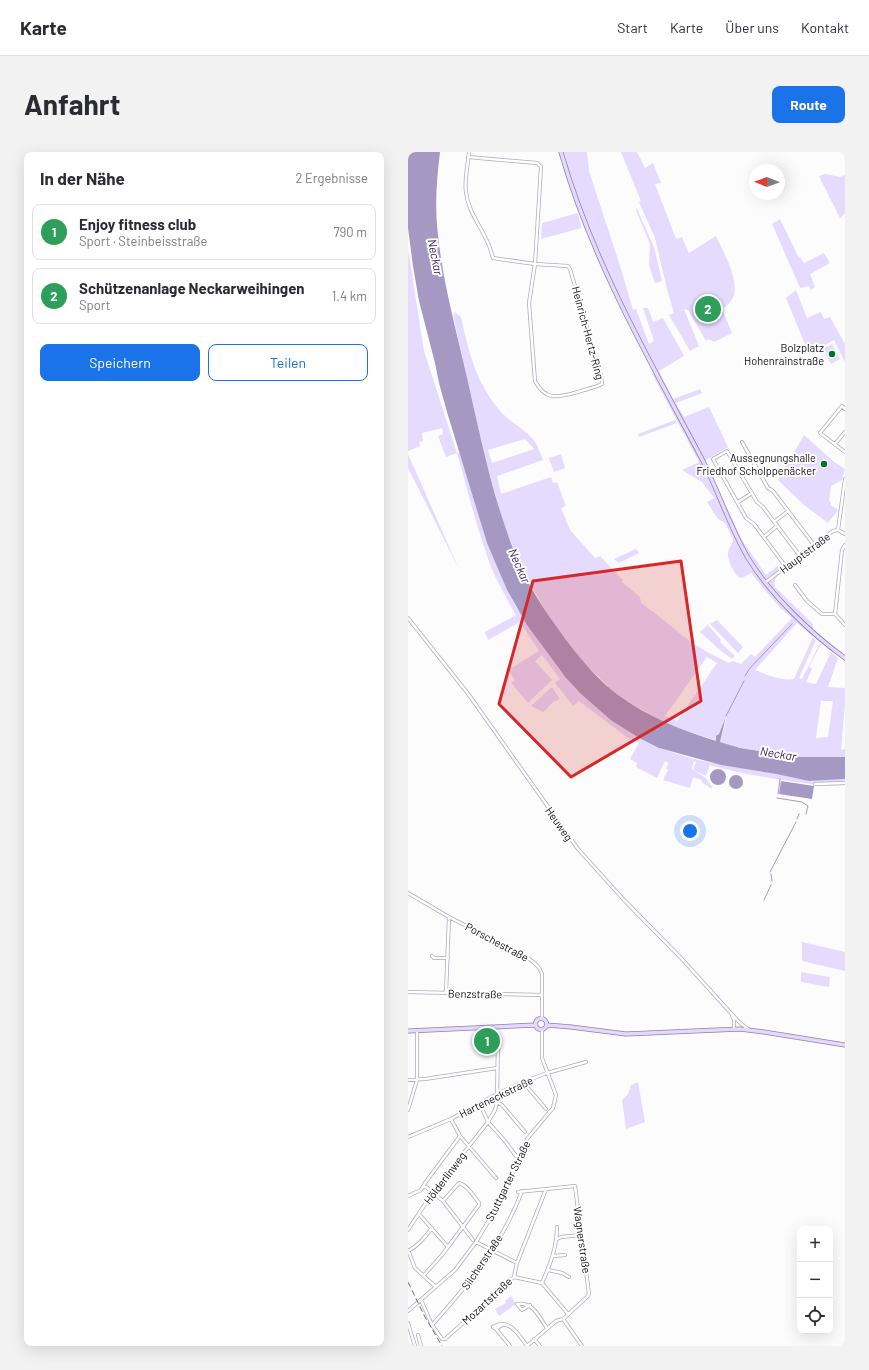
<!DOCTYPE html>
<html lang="de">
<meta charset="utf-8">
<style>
:root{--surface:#fff;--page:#f2f2f3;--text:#2b2b33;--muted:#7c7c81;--line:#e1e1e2;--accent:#1a73e8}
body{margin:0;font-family:Barlow,sans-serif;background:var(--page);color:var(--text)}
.controls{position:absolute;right:12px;bottom:12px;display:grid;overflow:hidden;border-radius:8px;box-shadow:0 4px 16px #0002}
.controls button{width:36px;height:36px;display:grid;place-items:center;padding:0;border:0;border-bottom:1px solid var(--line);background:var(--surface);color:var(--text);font:20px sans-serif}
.compass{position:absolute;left:341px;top:12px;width:36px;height:36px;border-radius:50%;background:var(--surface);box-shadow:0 4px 16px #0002;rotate:271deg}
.you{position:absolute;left:282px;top:679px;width:14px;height:14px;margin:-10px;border:3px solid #fff;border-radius:50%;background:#1a73e8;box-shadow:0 0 0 6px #1a73e833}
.badge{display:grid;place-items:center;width:26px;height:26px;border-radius:50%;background:var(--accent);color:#fff;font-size:13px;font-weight:700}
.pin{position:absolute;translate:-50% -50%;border:2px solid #fff;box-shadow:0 1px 4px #0006}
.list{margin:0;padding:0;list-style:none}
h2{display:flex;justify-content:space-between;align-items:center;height:52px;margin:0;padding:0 16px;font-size:17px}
h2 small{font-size:13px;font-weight:400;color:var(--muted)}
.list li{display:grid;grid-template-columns:26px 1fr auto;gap:12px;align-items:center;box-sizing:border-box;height:56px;margin:0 8px 8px;padding:0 8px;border:1px solid var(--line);border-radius:8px}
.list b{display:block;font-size:15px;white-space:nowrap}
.list p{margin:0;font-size:13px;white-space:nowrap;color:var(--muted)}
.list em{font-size:13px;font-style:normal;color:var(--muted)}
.actions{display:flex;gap:8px;padding:12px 16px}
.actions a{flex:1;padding:9px 0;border:1px solid var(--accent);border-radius:8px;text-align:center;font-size:14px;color:var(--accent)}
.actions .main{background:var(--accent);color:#fff}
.icon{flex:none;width:22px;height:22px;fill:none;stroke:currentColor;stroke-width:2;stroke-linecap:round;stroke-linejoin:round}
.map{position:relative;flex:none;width:437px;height:1194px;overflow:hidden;border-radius:8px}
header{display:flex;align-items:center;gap:24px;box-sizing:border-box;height:56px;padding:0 20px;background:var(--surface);border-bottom:1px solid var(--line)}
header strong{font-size:19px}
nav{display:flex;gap:22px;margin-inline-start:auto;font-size:14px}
.intro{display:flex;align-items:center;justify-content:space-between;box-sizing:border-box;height:96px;padding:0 24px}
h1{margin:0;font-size:28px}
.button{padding:10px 18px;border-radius:8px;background:var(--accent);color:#fff;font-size:14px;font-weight:700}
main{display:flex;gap:24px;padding:0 24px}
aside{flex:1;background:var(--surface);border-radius:8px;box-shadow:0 4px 16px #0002}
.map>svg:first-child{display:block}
.green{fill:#e4dbfe;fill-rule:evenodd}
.water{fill:#a599c4}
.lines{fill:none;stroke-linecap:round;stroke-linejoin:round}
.stream{stroke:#a599c4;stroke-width:1}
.minor-casing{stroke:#afaabe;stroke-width:4}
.major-casing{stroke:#8c81aa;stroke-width:5}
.minor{stroke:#fff;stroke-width:2.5}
.major{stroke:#e3d9fc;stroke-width:3.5}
.rail{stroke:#6e6c71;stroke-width:1;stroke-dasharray:6 3;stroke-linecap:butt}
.marked{fill:#d62828;fill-opacity:0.2;stroke:#d62828;stroke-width:3;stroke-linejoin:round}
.poi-dot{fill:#007529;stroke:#fff;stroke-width:1.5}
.labels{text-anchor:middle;stroke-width:4;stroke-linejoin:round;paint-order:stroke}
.street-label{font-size:11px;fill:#0f0d14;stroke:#fff}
.poi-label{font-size:11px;fill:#0f0d14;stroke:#fff;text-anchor:end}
.water-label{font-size:12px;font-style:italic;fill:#38245a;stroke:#fff}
</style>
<header>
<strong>Karte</strong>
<nav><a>Start</a><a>Karte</a><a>Über uns</a><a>Kontakt</a></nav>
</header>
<div class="intro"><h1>Anfahrt</h1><a class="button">Route</a></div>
<main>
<aside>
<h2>In der Nähe<small>2 Ergebnisse</small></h2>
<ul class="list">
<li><span class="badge" style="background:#2e9e5b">1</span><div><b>Enjoy fitness club</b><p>Sport · Steinbeisstraße</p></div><em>790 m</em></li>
<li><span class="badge" style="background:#2e9e5b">2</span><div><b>Schützenanlage Neckarweihingen</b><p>Sport</p></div><em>1.4 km</em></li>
</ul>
<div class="actions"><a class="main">Speichern</a><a>Teilen</a></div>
</aside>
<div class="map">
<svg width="437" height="1194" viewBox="0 0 437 1194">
<rect width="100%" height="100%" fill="#fcfcfc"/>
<path class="green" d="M156 0H179L181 19 214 120 225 158 228 157 241 192 246 189 235 156H240L245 170 255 166 275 202 276 204 251 219 265 247 292 237 294 241 268 251 276 265 301 255 320 295 297 309 334 388 358 423 372 412 376 418C369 423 365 427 367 435L405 472V485L408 488 391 526 394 527 412 491 413 492 401 515 404 517 398 530 408 532 423 500 430 506 420 535 437 536V553L433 598 437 597V605H393L377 603 332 596 312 590 319 565H317L311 582 307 586 309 589 258 572 209 543 177 512 143 468 114 417 96 373 76 302 45 163 47 160 53 165C61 201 68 231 93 260 104 272 121 279 129 293 131 298 133 303 135 308L89 324 93 342 143 325 145 331 149 330 158 354 153 356 162 378 187 406 192 404 215 428 214 430 232 445 233 451C250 463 266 477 283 490 295 498 308 505 321 511L325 509 333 512 343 502 347 505 384 466 372 456 343 421 334 426 330 425C325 419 319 408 320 400 321 395 325 392 325 387L317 371 310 367 299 350 306 346 294 330 274 318 291 310 244 222 249 220C213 152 180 83 157 10H159ZM117 287 126 297 84 311 80 298ZM389 471 405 485 386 527C372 529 360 523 347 518ZM299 505 309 511 269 569 257 564ZM413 549H425L420 585 408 586Z
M213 0H229L237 16 245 11 253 31 247 32 268 87 274 85 281 101 308 84C315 100 335 133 323 149 321 152 316 155 314 157L324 181 306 190 301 187 298 189 280 158 276 157 291 194 282 199 261 163 266 161 259 137 247 86 231 50 233 49Z
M417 22 432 25 437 23V61L432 66 411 24Z
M227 56 229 57 246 95 254 129 247 131 241 113 242 92Z
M170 61 173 76 133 87 134 71Z
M372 67 391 106 392 105 396 111 416 101 422 111 402 122 407 135 403 138 401 134 392 136 364 72Z
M0 97 16 199 49 301H52L79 391 99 438 108 455 134 494 158 526 173 542 204 569 233 587 251 596 286 607 313 613 368 622 401 629 437 627V633C416 635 396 631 375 628 350 624 326 620 302 613L298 624 285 618 288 610 286 609 284 616 285 618 298 626 304 635V637L295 631 292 627 285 626 282 636 255 628 260 618 258 616 261 611 257 609 249 626 228 615 229 611 222 607 231 591 220 586 171 549 165 554 147 531 152 527 134 503 127 509 144 528 120 551 103 531 107 528 100 518 131 499 112 470 80 488 77 480 108 463C100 450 93 436 86 422 70 383 61 342 49 301L38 305 30 284 35 282 34 276 14 281 15 289 11 290 12 294 0 299Z
M388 138 399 166 413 160 416 167 422 165 437 192V210L426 188 401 202 378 146Z
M424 192 432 207 423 212 415 197Z
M267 268 269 271 231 285 230 282Z
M396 283 425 309 437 317 434 328 423 334 421 349 423 350V353L430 358 420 371 396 353 370 328Z
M0 302 51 417 0 316Z
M153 302 157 316 146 320 141 306Z
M228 397 231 401 211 411 206 407Z
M309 468 335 495 330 501 302 472Z
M300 473 313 488 312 490 327 504 324 507 313 499 292 480Z
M144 535 152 547 145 550 135 560 123 554Z
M394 790 437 800V819L394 809Z
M393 820 422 825 421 835 393 830Z
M230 930 237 970 218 977 214 948 220 942 223 933Z
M103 1144 108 1152 91 1164 87 1157 98 1151 97 1149Z"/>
<path class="water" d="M0 0H32C29 25 27 49 29 73 33 123 47 173 58 221 73 287 86 354 113 416 126 444 144 469 162 493 176 511 192 530 210 543 240 565 273 578 308 589V584L311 582 318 564 312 590 332 596 377 603 393 605H437V627L401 629 368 622 313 613 251 596 233 587 204 569 173 542 158 526 119 473 99 438 79 391 39 260 31 231 27 211 11 149 5 114 0 76Z
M302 625a8 8 0 1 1 16 0a8 8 0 1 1-16 0Z
M321 630a7 7 0 1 1 14 0a7 7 0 1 1-14 0Z
M373 629 406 634 404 647 371 642Z"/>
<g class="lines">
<path class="stream" d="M337 524 342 516 384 472
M318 564 336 529
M370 642 372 627
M369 646 394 650 400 654 398 662
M389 667 391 662
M362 720 388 670
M363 722 364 729
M356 748 363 733"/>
<defs>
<path id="minor" d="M60 5 129 11 133 15 127 112 121 151 127 229C138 250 151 245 170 240 178 237 186 236 194 232V227L162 117 160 114 127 112 85 106C83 100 82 94 79 89 72 73 60 59 58 40 56 28 60 13 61 0
M437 257 434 254 412 281 437 300
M334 290 360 336 365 339 406 393
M427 292 437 280
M326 311 341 302
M330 350 344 341
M366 370 380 359
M430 378 437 327
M430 378 437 382
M356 385 369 374
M437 393 434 398 427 462 437 473
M378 415 346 372 338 366 305 307 319 299 349 350 355 355 392 404
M358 430 425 379 430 378
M387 433 399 449 414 462H427
M0 466 61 543 170 697 216 748 273 806 331 870 340 877
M407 632 437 631
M0 741 41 765 117 804C124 809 131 813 134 822V867
M24 804 26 806H40
M0 840 134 843
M38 841 41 765
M324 864 326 867V877
M0 928 17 927 89 916
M115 930 138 957
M89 950 94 953 117 980
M72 952 80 970 97 989 108 1004
M0 958 9 928V879
M43 967 52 984 88 1026
M0 985 43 967 89 942 115 930 139 921 178 910
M15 1035H18L35 1049 65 1088
M110 1040 167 1034 181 1142 179 1145 155 1167 148 1169 119 1194
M0 1044 13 1038 17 1031 52 984
M11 1062 40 1095
M0 1078 25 1040 80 970 87 958 89 950 90 884
M149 1087 153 1085 173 1083
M68 1090 109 1111
M0 1098 7 1116 28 1135
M0 1099C10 1094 17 1085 24 1076
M145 1104 157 1103
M140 1118 154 1121 161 1125
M16 1123 34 1103 71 1053V1051C66 1044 59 1033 51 1031L35 1049
M106 1125 134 1131 160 1162
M134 1131C142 1113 149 1095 149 1075
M13 1148 24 1173 34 1187H37L64 1163 72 1158 84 1146 87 1140 106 1125 109 1111 138 1037
M122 1153 114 1158 109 1152C125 1149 131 1165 139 1176
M0 1159 47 1118 68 1090 96 1043 119 987 145 956 148 943 134 906V877
M155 1167 174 1194
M0 1171 7 1194
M95 1172 88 1177 85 1175C101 1165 111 1183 119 1194
M24 1173C60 1133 95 1091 114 1039
M88 1177 102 1194
M10 1183 13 1194
M126 1187 132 1194"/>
<path id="major" d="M153 0C184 109 242 209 295 309 311 341 322 375 340 406 362 442 402 481 437 506
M127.5 872a5.5 5.5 0 1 1 11 0a5.5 5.5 0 1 1-11 0Z
M139 873 163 875 218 882 332 877 356 880 437 893
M0 879 128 873"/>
</defs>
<use href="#minor" class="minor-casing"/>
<use href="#major" class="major-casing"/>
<use href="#minor" class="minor"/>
<use href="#major" class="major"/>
<path class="rail" d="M0 1130 17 1165 34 1194"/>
</g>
<path class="marked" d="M273 409 293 549 163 625 91 552 125 429Z"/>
<g class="poi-dot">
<circle cx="424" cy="202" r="4"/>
<circle cx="416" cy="312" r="4"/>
</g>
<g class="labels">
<g class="street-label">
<text transform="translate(180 181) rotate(75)" y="4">Heinrich-Hertz-Ring</text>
<text transform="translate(397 401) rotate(-37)" y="4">Hauptstraße</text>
<text transform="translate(151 672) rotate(55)" y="4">Heuweg</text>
<text transform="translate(89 790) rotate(28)" y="4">Porschestraße</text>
<text transform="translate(67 842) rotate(1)" y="4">Benzstraße</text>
<text transform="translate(88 945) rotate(-26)" y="4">Harteneckstraße</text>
<text transform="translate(37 1026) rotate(-53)" y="4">Hölderlinweg</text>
<text transform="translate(100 1029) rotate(-64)" y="4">Stuttgarter Straße</text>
<text transform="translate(174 1088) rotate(82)" y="4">Wagnerstraße</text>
<text transform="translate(74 1110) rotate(-56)" y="4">Silcherstraße</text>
<text transform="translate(79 1149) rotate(-43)" y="4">Mozartstraße</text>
</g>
<g class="poi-label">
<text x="416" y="200">Bolzplatz<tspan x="416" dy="13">Hohenrainstraße</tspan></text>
<text x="408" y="310">Aussegnungshalle<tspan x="408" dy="13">Friedhof Scholppenäcker</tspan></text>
</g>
<g class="water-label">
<text transform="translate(27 105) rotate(79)" y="4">Neckar</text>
<text transform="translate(111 414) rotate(66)" y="4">Neckar</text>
<text transform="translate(370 602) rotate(9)" y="4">Neckar</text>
</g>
</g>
</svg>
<div class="controls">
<button>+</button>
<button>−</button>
<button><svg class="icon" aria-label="locate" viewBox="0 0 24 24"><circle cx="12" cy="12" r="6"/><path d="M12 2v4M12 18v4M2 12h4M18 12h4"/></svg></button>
</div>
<svg class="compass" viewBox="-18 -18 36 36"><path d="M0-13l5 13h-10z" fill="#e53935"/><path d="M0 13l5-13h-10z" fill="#7c7c81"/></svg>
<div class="you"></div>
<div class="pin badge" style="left:79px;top:889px;background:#2e9e5b">1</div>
<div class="pin badge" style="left:300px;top:157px;background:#2e9e5b">2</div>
</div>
</main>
